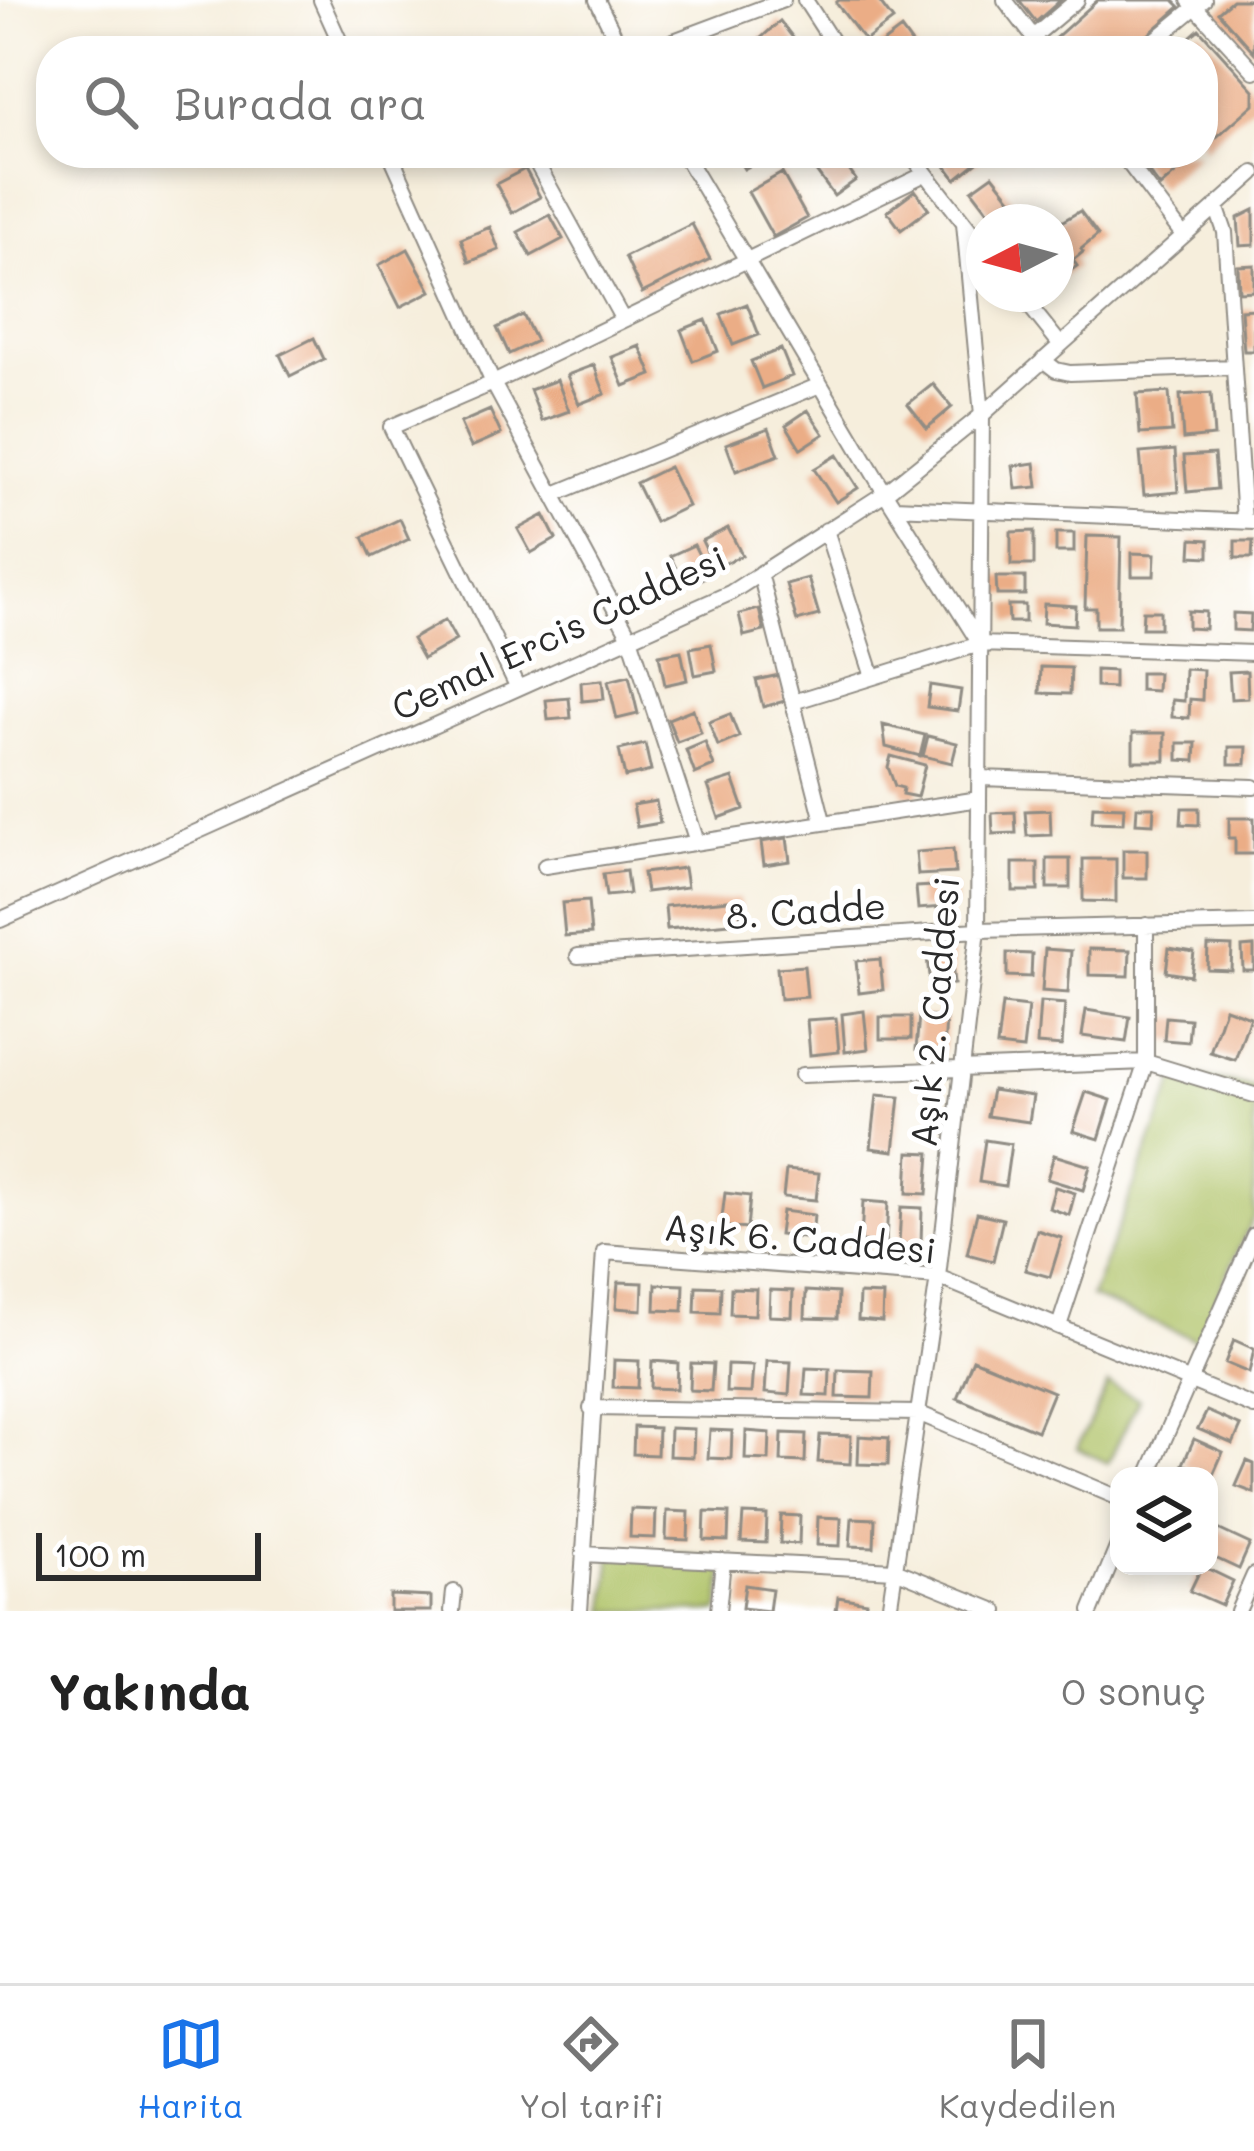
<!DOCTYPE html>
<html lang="tr">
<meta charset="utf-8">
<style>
:root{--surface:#fff;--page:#f2f2f2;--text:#222;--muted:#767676;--line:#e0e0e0;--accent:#1a73e8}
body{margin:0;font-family:Mali,sans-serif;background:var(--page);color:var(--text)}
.controls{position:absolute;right:36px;bottom:36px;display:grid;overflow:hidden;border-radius:24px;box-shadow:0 6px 18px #0003}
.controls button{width:108px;height:108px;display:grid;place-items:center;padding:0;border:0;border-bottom:3px solid var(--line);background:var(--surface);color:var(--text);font:60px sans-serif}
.compass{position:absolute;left:966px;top:204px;width:108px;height:108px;border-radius:50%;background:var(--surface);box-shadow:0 6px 18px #0003;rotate:264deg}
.scale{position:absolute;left:36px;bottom:30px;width:225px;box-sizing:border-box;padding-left:12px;border:6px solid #2b2b2b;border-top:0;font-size:33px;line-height:42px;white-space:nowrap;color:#2b2b2b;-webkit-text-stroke:9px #fff;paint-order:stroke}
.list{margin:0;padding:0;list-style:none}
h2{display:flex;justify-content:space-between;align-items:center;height:156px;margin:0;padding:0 48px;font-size:51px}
h2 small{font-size:39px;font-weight:400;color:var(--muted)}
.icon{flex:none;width:66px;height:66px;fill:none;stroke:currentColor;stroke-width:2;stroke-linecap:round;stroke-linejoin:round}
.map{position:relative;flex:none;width:1254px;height:1611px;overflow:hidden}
.search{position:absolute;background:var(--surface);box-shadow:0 6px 18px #0003;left:36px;right:36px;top:36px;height:132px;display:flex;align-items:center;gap:30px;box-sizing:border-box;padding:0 42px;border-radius:48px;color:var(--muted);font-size:45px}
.sheet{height:372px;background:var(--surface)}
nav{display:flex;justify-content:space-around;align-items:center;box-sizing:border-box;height:168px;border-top:3px solid var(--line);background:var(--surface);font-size:33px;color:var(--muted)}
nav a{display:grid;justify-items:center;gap:6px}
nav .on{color:var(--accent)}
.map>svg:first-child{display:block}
.green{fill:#afc266;stroke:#6d7648;stroke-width:3}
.building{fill:#ebad86}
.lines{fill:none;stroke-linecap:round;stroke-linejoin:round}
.street-casing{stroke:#908c84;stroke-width:18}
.street{stroke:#fff;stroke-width:14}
.labels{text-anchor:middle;stroke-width:10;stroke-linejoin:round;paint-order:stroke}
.street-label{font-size:36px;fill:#2b2b2b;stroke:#fff}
</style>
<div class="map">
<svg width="1254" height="1611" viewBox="0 0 1254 1611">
<rect width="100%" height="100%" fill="#fff"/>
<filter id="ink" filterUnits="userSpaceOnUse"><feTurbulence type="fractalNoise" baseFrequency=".00833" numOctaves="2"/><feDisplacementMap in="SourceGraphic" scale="24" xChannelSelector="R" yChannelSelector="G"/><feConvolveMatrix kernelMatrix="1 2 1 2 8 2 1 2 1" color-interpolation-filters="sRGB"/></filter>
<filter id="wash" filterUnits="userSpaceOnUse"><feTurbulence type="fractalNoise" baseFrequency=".004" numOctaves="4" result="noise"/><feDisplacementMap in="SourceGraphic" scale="48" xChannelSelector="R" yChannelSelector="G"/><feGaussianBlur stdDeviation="2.7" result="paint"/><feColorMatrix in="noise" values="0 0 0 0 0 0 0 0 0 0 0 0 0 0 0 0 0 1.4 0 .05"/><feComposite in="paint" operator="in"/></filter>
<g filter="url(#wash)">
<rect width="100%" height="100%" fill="#f6eedc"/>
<path class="green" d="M1178 1072 1254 1087V1215L1197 1340 1091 1297Z
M1108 1384 1139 1399 1108 1463 1077 1448Z
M628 1549 726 1559 719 1611H606L611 1557Z"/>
<g id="blocks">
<path class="building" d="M839 0H878L893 20 865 41 836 3Z
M1019 0H1061L1036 22Z
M1098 0H1173L1180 7 1130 51H1057L1051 42Z
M1232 0H1254V52L1218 12Z
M780 21 797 43 787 51H756L752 46Z
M901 29 917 51H872Z
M1199 29 1254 90V104L1203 149V51H1174Z
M734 153H773L744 169Z
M837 153 856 180 834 196 815 170Z
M936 153H976L981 159 956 179Z
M1134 153H1199L1160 187Z
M525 169 540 197 512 213 496 184Z
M782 173 807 218 773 237 748 192Z
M993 175 1015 203 994 219 972 190Z
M915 190 929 209 901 230 887 211Z
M1254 210V245L1240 246 1238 218Z
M1080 211 1098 235 1081 249 1083 252 1073 260 1077 266 1062 277 1056 269V225Z
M550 215 563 239 531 256 518 232Z
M692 224 710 259 642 293 625 257Z
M490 227 499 250 469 262 461 239Z
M408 249 431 291 400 307 379 265Z
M1254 265V291L1239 292 1238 266Z
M747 304 759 335 733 345 721 314Z
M1254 309V351H1244L1241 310Z
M523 315 536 341 509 354 497 328Z
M706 320 718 351 693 361 681 330Z
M314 338 324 359 290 376 280 355Z
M640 346 652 375 624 386 612 357Z
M781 349 792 376 762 388 751 361Z
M594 365 605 394 579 404 567 375Z
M557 380 569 411 542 421 530 390Z
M933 384 952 407 927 428 908 404Z
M1169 392 1172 432 1140 434 1137 394Z
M1211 393 1214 436 1183 439 1180 395Z
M490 410 501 434 471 447 460 423Z
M808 410 824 434 801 449 786 425Z
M769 428 779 455 736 471 726 444Z
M1175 450 1178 492 1144 495 1140 453Z
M1214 454 1217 489 1187 492 1184 456Z
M837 455 858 488 836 502 814 469Z
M1035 463 1038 487 1016 489 1013 466Z
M669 467 688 506 655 522 636 483Z
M544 515 556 539 531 553 518 529Z
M400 519 409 539 372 557 363 537Z
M728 528 742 555 715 568 702 541Z
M1034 531V565H1011V532Z
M1056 533H1074V552H1056Z
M1087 536 1121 537 1119 627H1096V608H1085Z
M1192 539 1209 540V557L1191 556Z
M1235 541H1253L1252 558H1235Z
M694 545 709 575 685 587 670 556Z
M1132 553 1155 554 1154 576H1132Z
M996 577H1025V595H997Z
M808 578 819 615 797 621 786 584Z
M1044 604 1076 606 1075 625 1043 623Z
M1008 605H1025V622H1009Z
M759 609 764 631 744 636 739 614Z
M1143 611H1160V628H1142Z
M1188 611 1206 612 1205 629 1188 628Z
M1233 613 1251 614 1250 631 1233 630Z
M445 620 456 640 423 659 412 639Z
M711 644 716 671 695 675 690 648Z
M681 651 687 680 665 685 659 655Z
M1041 667 1071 668 1070 694 1040 693Z
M1185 669 1203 670 1202 700 1190 699 1189 718 1172 717V700L1184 701Z
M1096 670 1114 671V688L1096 687Z
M1247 671 1248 698 1231 699 1229 672Z
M1140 673H1158L1157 691 1140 690Z
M779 675 785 701 763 707 756 680Z
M629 676 638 714 617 719 608 681Z
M602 680 604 699 582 701 581 682Z
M930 685 961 690 958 711 927 707Z
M569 698 571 718 548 720 546 700Z
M693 709 701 733 677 742 668 719Z
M730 714 739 737 718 746 709 722Z
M883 725 925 735 920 756 886 747Z
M1133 733H1165V761H1133Z
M928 736 957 743 952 763 923 756Z
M705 742 714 766 695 774 686 750Z
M1178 743H1196L1195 761 1178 760Z
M645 744 651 771 625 777 619 750Z
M1229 747H1247L1246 764H1229Z
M891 756 925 765 917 797 902 794 903 788 895 786 888 767Z
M733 778 744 809 719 818 708 786Z
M656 801 660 823 637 827 633 805Z
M1093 806 1124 807 1123 823 1092 822Z
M1137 807H1154L1153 824 1136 823Z
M1182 808H1199V825L1181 824Z
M1050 810 1051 835 1027 836 1025 811Z
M1015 812 1016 833 993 834 992 813Z
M1229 818H1254V854H1235V838H1229Z
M787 838 790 861 764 865 761 842Z
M953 849 955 873 918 875 916 852Z
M1123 850H1147V878H1123Z
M1047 859H1070V888H1047Z
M1083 859H1116V902L1083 901Z
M1013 863H1038V891H1013Z
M684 868 687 887 646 892 643 873Z
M626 871 629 894 606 896 603 874Z
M954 885 956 906 918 909 916 887Z
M739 899 741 922 667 929 665 906Z
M588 901 591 934 565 936 562 903Z
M1208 945 1232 946 1231 970 1207 969Z
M1254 946V970H1243L1242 947Z
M1169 948 1194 952 1191 976 1166 972Z
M1045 949 1071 951 1068 993 1042 991Z
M1089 949 1130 950 1129 976 1089 975Z
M951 953 954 984 930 987 927 956Z
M1007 953 1032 954 1031 977 1007 976Z
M880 959 883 990 859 993 856 961Z
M804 966 807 997 780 999 777 968Z
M1040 1002 1065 1004 1062 1046 1037 1044Z
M1002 1004 1028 1007 1023 1049 997 1046Z
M1225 1008 1250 1017 1235 1060 1210 1052Z
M1086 1010 1130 1017 1126 1042 1082 1036Z
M864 1011 868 1049 845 1052 842 1014Z
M919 1016 946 1018 944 1051 916 1049Z
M880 1017H911V1039H880Z
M1166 1017 1190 1019 1188 1042 1164 1040Z
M836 1018 839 1052 810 1055 807 1020Z
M992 1090 1033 1096 1029 1122 987 1116Z
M1086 1092 1111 1100 1099 1139 1073 1131Z
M877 1095 900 1097 894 1151 871 1148Z
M985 1140 1011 1144 1005 1186 979 1182Z
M909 1152 930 1153 927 1194 907 1193Z
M1054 1155 1090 1166 1083 1190 1047 1179Z
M786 1170 819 1173 816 1200 783 1197Z
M1055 1187 1075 1193 1069 1215 1049 1208Z
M725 1193 750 1196 747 1229 721 1226Z
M863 1201 888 1203 886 1244 861 1242Z
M901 1207 922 1208 921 1245 899 1244Z
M782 1211 814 1215 812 1239 779 1235Z
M977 1213 1003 1219 993 1261 967 1254Z
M1037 1230 1062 1238 1050 1277 1025 1270Z
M618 1282 643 1283 642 1310 616 1308Z
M656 1284 684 1285 683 1311 655 1310Z
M696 1286 721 1287 720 1313 695 1312Z
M731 1288 756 1289 755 1315 730 1314Z
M770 1290 793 1291 792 1317 769 1316Z
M806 1291 838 1293 837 1319 805 1318Z
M859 1294 883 1295 882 1322 858 1320Z
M1234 1340 1254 1349 1249 1373 1225 1363Z
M973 1359 1053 1392 1037 1431 957 1398Z
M614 1360 639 1361 638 1388 613 1387Z
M652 1361 678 1363 677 1389 651 1388Z
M767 1361 791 1362 789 1395 765 1393Z
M691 1363 713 1364 711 1391 690 1390Z
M727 1365 753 1366 751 1393 726 1392Z
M806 1368 830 1369 829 1396 804 1395Z
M838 1370 873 1371 872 1398 837 1397Z
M1207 1411 1241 1426 1233 1444 1198 1429Z
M634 1427 658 1428 657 1455 633 1454Z
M670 1428 694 1429 693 1457 669 1456Z
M710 1430 732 1431 731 1459 708 1458Z
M746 1431 770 1433 769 1460 745 1459Z
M782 1433 806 1434 805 1462 781 1461Z
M820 1435 851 1436 850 1464 818 1462Z
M859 1436 889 1438 888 1465 858 1464Z
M1194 1439 1223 1452 1212 1477 1183 1464Z
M1247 1461 1254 1464V1493L1236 1486Z
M631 1509 656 1510 655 1538 630 1537Z
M667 1511 689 1512 688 1540 666 1539Z
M705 1512 729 1513 728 1541 704 1540Z
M743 1514 767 1515 766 1543 741 1542Z
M781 1515 800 1516 799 1544 780 1543Z
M818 1517 841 1518 840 1546 817 1545Z
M852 1518 875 1519 874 1547 850 1546Z
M1218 1529 1250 1544 1239 1569 1209 1555Z
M1202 1566 1233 1581 1222 1605 1190 1591Z
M745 1585 772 1589 769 1611 742 1608Z
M390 1595 431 1597V1611H390Z
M838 1597 866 1602 864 1611H836Z"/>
</g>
</g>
<g filter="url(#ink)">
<use href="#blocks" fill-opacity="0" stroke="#908c84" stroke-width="3"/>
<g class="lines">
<defs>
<path id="street" d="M321 0 344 51
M597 0 622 51
M805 0 838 51
M1005 0 1044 51
M1189 0 1254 71
M1033 37 1077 0
M647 51 783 0
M1142 51 1204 0
M390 153 493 383 630 637 697 842
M531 153 623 320
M683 153 885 493 980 644
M910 153 984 248
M1121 153 1183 235
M1216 206 1225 232 1244 521
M1020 294 1060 344
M1043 360 1056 370 1070 373 1234 367
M555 494 820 385
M894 507 1254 522
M826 530 873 677
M760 573 823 821
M517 686 391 427 493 383 925 174
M793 702 980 644 1254 653
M980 778 1254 787
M545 866 979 799
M0 920 730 593 885 493 982 415 1254 173
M578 956 978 930 1254 923
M802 1075 1146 1062 1254 1095
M1059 1326 1146 1062V925
M591 1408 918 1413 1119 1498
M1148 1476 1254 1235
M583 1554 895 1570 996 1611
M452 1611 454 1592
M580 1611 604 1252 938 1277 1254 1407
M718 1611 723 1561
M889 1611 938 1277 978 930 982 415 964 223
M1091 1611 1119 1543
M1238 1611 1254 1575"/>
</defs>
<use href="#street" class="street-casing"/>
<use href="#street" class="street"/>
</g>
</g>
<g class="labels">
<g class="street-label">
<text transform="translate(559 633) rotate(-25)" y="13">Cemal Ercis Caddesi</text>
<text transform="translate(806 911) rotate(-4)" y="13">8. Cadde</text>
<text transform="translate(935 1012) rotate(-85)" y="13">Aşık 2. Caddesi</text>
<text transform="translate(800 1239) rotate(5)" y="13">Aşık 6. Caddesi</text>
</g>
</g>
</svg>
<div class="controls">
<button><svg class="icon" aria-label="layers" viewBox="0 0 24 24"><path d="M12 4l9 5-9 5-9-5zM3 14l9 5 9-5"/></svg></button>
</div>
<svg class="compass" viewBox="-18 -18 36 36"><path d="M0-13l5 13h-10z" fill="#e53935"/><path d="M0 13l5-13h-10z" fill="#767676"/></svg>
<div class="scale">100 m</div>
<div class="search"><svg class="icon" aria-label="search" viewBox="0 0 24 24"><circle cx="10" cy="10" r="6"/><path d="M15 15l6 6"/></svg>Burada ara</div>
</div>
<section class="sheet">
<h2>Yakında<small>0 sonuç</small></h2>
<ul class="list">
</ul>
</section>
<nav>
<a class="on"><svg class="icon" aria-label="map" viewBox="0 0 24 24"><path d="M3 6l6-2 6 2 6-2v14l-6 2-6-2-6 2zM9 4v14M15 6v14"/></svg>Harita</a>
<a><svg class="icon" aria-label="directions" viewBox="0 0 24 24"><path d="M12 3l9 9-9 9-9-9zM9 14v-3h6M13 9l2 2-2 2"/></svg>Yol tarifi</a>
<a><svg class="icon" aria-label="saved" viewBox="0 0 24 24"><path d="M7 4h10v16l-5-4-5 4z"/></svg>Kaydedilen</a>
</nav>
